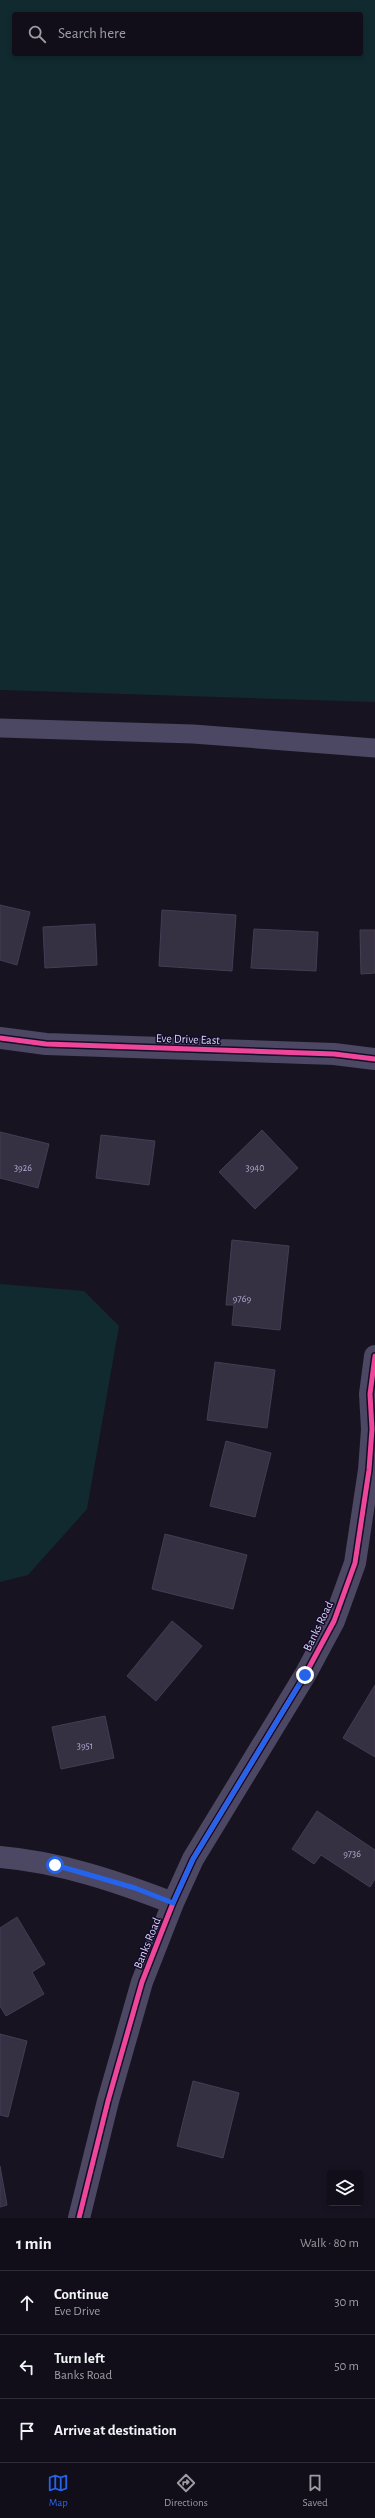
<!DOCTYPE html>
<meta charset="utf-8">
<style>
:root{--surface:#110e19;--page:#1e1c26;--text:#f1f3f6;--muted:#9c9ca2;--line:#302e38;--accent:#2563eb}
body{margin:0;font-family:"Alegreya Sans",sans-serif;background:var(--page);color:var(--text)}
.controls{position:absolute;right:12px;bottom:12px;display:grid;overflow:hidden;border-radius:4px;box-shadow:0 2px 6px #0003}
.controls button{width:36px;height:36px;display:grid;place-items:center;padding:0;border:0;border-bottom:1px solid var(--line);background:var(--surface);color:var(--text);font:20px sans-serif}
.stop{position:absolute;width:12px;height:12px;margin:-9px;border:3px solid #2563eb;border-radius:50%;background:#fff}
.stop.end{background:#2563eb;border-color:#fff;box-shadow:0 1px 4px #0008}
.list{margin:0;padding:0;list-style:none}
h2{display:flex;justify-content:space-between;align-items:center;height:52px;margin:0;padding:0 16px;font-size:17px}
h2 small{font-size:13px;font-weight:400;color:var(--muted)}
.list li{display:grid;grid-template-columns:26px 1fr auto;gap:12px;align-items:center;box-sizing:border-box;height:64px;padding:0 16px;border-top:1px solid var(--line)}
.list b{display:block;font-size:15px;white-space:nowrap}
.list p{margin:0;font-size:13px;white-space:nowrap;color:var(--muted)}
.list em{font-size:13px;font-style:normal;color:var(--muted)}
.icon{flex:none;width:22px;height:22px;fill:none;stroke:currentColor;stroke-width:2;stroke-linecap:round;stroke-linejoin:round}
.map{position:relative;flex:none;width:375px;height:2218px;overflow:hidden}
.search{position:absolute;background:var(--surface);box-shadow:0 2px 6px #0003;left:12px;right:12px;top:12px;height:44px;display:flex;align-items:center;gap:10px;box-sizing:border-box;padding:0 14px;border-radius:4px;color:var(--muted);font-size:15px}
.sheet{height:244px;background:var(--surface)}
nav{display:flex;justify-content:space-around;align-items:center;box-sizing:border-box;height:56px;border-top:1px solid var(--line);background:var(--surface);font-size:11px;color:var(--muted)}
nav a{display:grid;justify-items:center;gap:2px}
nav .on{color:var(--accent)}
.map>svg:first-child{display:block}
.green{fill:#102a2f;fill-rule:evenodd}
.building{fill:#363043;stroke:#443d55}
.lines{fill:none;stroke-linecap:round;stroke-linejoin:round}
.service{stroke:#4c4762;stroke-width:19}
.minor{stroke:#4c4762;stroke-width:22}
.cycleway-casing{stroke:#140d27;stroke-width:8}
.cycleway{stroke:#ed469a;stroke-width:5}
.route{stroke:#2563eb;stroke-width:5}
.labels{text-anchor:middle;stroke-width:3;stroke-linejoin:round;paint-order:stroke}
.number-label{font-size:10px;fill:#b3aad0}
.street-label{font-size:12px;fill:#ddd2ff;stroke:#140d27}
</style>
<div class="map">
<svg width="375" height="2218" viewBox="0 0 375 2218">
<rect width="100%" height="100%" fill="#171321"/>
<path class="green" d="M0 0H375V702L0 690ZM14 14H361V54H14Z
M0 1284 84 1291 119 1326 87 1509 28 1575 0 1582Z"/>
<path class="building" d="M0 905 30 912 17 965 0 960Z
M162 910 236 915 232 971 159 966Z
M95 924 97 965 45 968 43 927Z
M254 929 318 932 316 971 251 968Z
M360 930H375V973L361 974Z
M262 1130 298 1168 255 1209 219 1172Z
M0 1132 49 1144 38 1188 0 1178Z
M101 1135 155 1141 149 1185 96 1178Z
M232 1240 289 1246 280 1330 232 1325 234 1305H226Z
M215 1362 275 1370 267 1428 207 1420Z
M226 1441 271 1453 255 1517 210 1506Z
M165 1534 247 1555 233 1609 152 1589Z
M172 1621 202 1646 156 1701 127 1676Z
M375 1685V1757L343 1738Z
M105 1716 114 1758 61 1769 52 1727Z
M317 1811 375 1850V1879L370 1887 321 1855 314 1864 292 1849Z
M17 1917 45 1964 32 1972 44 1994 6 2016 0 2006V1928Z
M0 2034 27 2041 8 2117 0 2115Z
M193 2081 239 2093 223 2158 177 2146Z
M0 2166 7 2205 0 2207Z"/>
<g class="lines">
<path class="service" d="M0 728 193 734 375 748"/>
<path class="minor" d="M0 1038 46 1044 334 1054 375 1059
M0 1857C60 1862 118 1882 173 1903
M79 2218 108 2101 142 1982 173 1903 193 1859 305 1675 334 1621 355 1563 369 1470 372 1429 370 1394 375 1356"/>
<defs>
<path id="cycleway" d="M0 1038 46 1044 334 1054 375 1059
M79 2218 108 2101 142 1982 173 1903 193 1859 305 1675 334 1621 355 1563 369 1470 372 1429 370 1394 375 1356"/>
</defs>
<use href="#cycleway" class="cycleway-casing"/>
<use href="#cycleway" class="cycleway"/>
</g>
<g class="lines">
<path class="route" d="M55 1865 135 1888 173 1903 193 1859 305 1675"/>
</g>
<g class="labels">
<g class="number-label">
<text x="23" y="1171">3926</text>
<text x="255" y="1171">3940</text>
<text x="242" y="1302">9769</text>
<text x="85" y="1749">3951</text>
<text x="352" y="1857">9736</text>
</g>
<g class="street-label">
<text transform="translate(188 1039) rotate(2)" y="4">Eve Drive East</text>
<text transform="translate(318 1626) rotate(-64)" y="4">Banks Road</text>
<text transform="translate(147 1943) rotate(-68)" y="4">Banks Road</text>
</g>
</g>
</svg>
<div class="controls">
<button><svg class="icon" aria-label="layers" viewBox="0 0 24 24"><path d="M12 4l9 5-9 5-9-5zM3 14l9 5 9-5"/></svg></button>
</div>
<div class="stop" style="left:55px;top:1865px"></div>
<div class="stop end" style="left:305px;top:1675px"></div>
<div class="search"><svg class="icon" aria-label="search" viewBox="0 0 24 24"><circle cx="10" cy="10" r="6"/><path d="M15 15l6 6"/></svg>Search here</div>
</div>
<section class="sheet">
<h2>1 min<small>Walk · 80 m</small></h2>
<ul class="list">
<li><svg class="icon" aria-label="ahead" viewBox="0 0 24 24"><path d="M12 20V5M6 11l6-6 6 6"/></svg><div><b>Continue</b><p>Eve Drive</p></div><em>30 m</em></li>
<li><svg class="icon" aria-label="left" viewBox="0 0 24 24"><path d="M17 20v-9H6M10 6l-5 5 5 5"/></svg><div><b>Turn left</b><p>Banks Road</p></div><em>50 m</em></li>
<li><svg class="icon" aria-label="arrive" viewBox="0 0 24 24"><path d="M6 21V4h12l-3 4 3 4H6"/></svg><div><b>Arrive at destination</b></div></li>
</ul>
</section>
<nav>
<a class="on"><svg class="icon" aria-label="map" viewBox="0 0 24 24"><path d="M3 6l6-2 6 2 6-2v14l-6 2-6-2-6 2zM9 4v14M15 6v14"/></svg>Map</a>
<a><svg class="icon" aria-label="directions" viewBox="0 0 24 24"><path d="M12 3l9 9-9 9-9-9zM9 14v-3h6M13 9l2 2-2 2"/></svg>Directions</a>
<a><svg class="icon" aria-label="saved" viewBox="0 0 24 24"><path d="M7 4h10v16l-5-4-5 4z"/></svg>Saved</a>
</nav>
